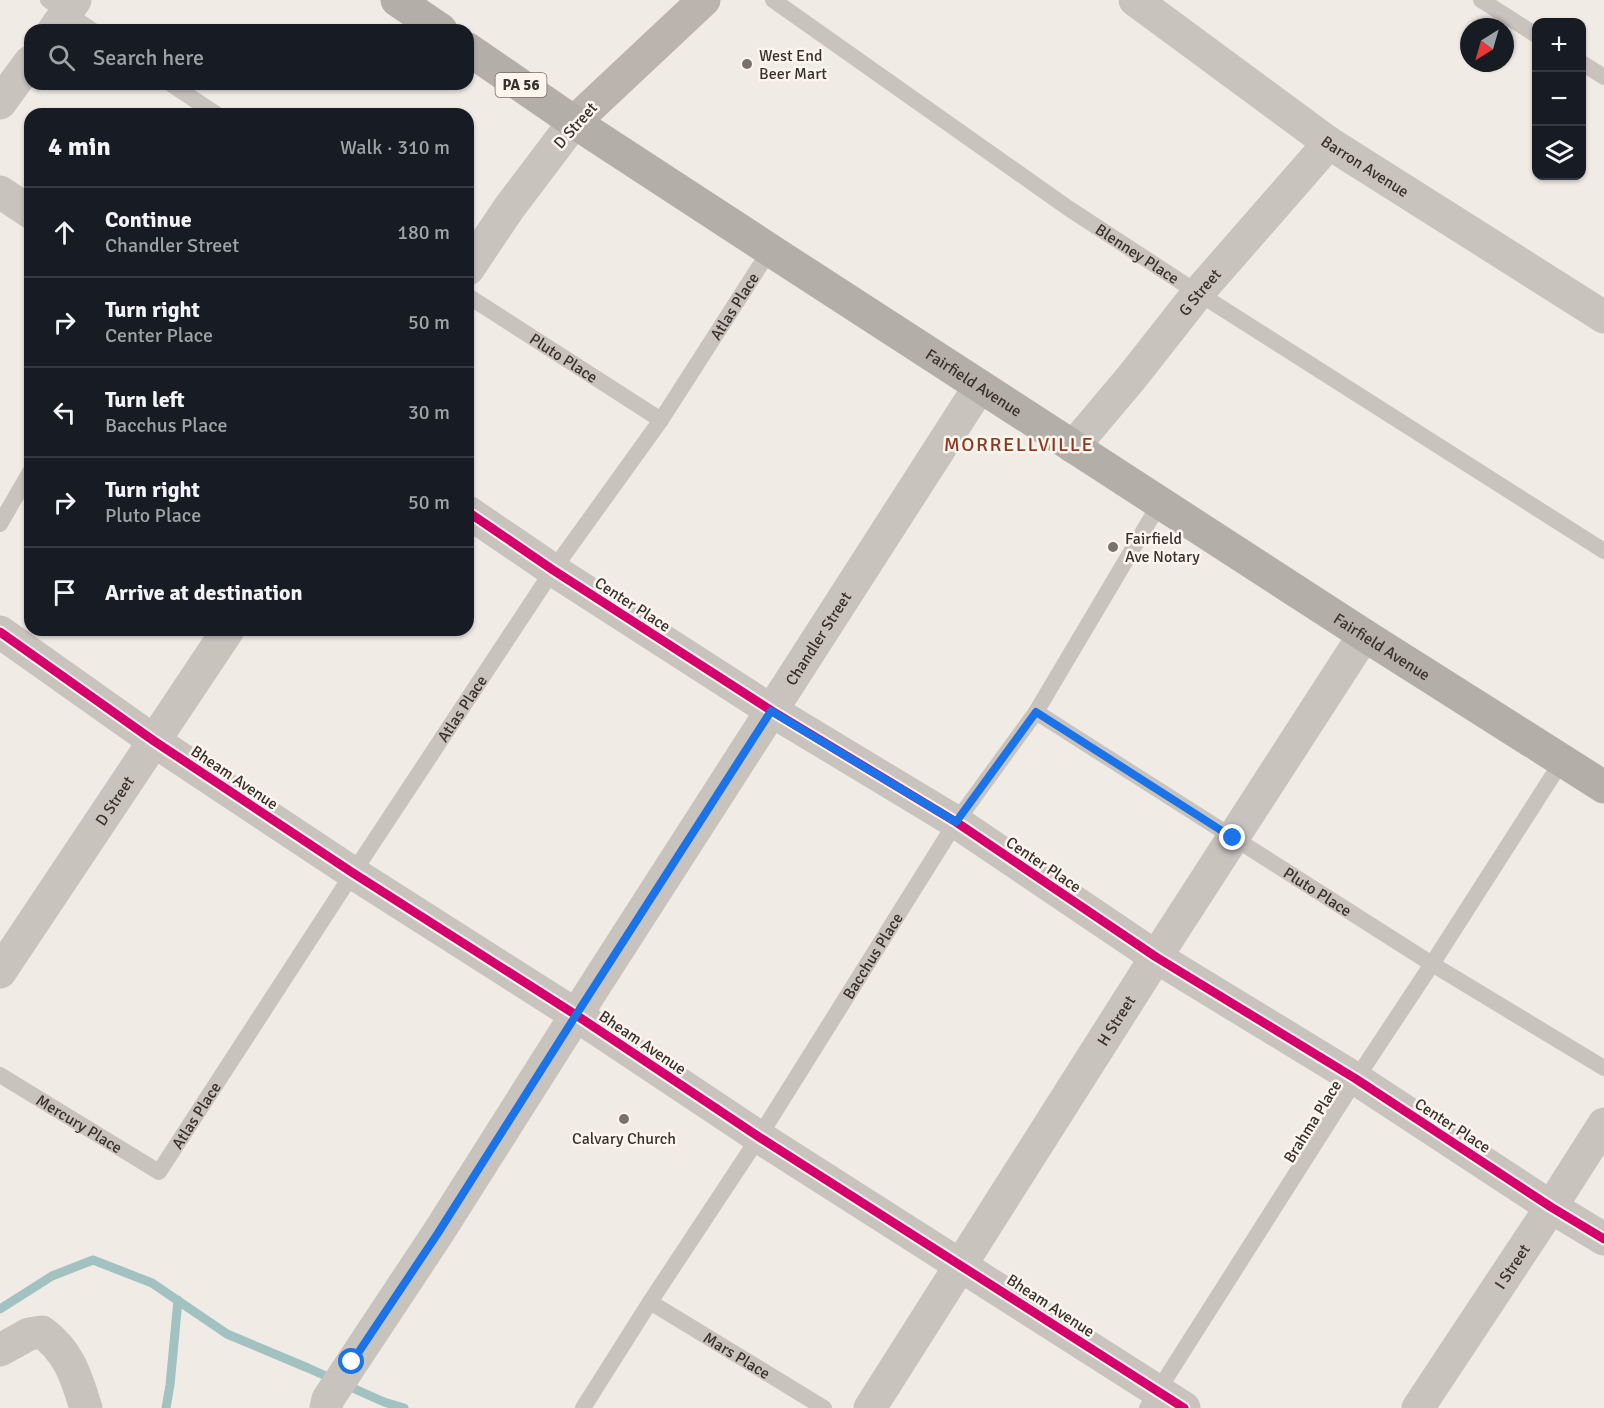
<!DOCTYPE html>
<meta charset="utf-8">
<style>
:root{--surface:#171b24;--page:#242831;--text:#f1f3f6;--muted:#9ea1a6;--line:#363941}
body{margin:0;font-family:Signika,sans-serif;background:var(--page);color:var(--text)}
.controls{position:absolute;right:18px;top:18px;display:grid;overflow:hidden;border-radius:12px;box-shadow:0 2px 4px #0004}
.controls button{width:54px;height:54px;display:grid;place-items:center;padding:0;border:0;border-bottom:2px solid var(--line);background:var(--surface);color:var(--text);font:30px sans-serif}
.compass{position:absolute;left:1460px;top:18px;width:54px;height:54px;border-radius:50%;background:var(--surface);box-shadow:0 2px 4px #0004;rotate:217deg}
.stop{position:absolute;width:18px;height:18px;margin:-14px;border:4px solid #1a73e8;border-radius:50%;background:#fff}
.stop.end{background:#1a73e8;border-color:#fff;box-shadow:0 2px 6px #0008}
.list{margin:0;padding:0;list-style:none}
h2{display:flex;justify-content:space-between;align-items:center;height:78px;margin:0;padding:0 24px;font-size:26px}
h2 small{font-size:20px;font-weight:400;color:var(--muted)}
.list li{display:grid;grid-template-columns:39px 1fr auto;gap:18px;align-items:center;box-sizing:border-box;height:90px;padding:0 24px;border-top:2px solid var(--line)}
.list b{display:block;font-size:22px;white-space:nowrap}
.list p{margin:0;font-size:20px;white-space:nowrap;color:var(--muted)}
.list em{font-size:20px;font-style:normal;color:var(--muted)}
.icon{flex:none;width:33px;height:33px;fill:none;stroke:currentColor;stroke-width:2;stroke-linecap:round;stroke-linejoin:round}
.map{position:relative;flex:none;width:1604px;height:1408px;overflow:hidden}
.search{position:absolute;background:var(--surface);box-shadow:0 2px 4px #0004;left:24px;top:24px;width:450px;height:66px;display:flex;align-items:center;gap:15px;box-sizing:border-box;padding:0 21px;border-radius:18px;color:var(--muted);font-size:22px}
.panel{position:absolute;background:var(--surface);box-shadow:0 2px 4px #0004;left:24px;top:108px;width:450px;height:528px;border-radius:18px}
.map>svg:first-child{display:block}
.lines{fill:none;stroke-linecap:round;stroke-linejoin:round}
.stream{stroke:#a1c2c1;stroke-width:9}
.service{stroke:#c9c3be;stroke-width:16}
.minor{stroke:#c9c3be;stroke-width:33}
.secondary{stroke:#bab3ae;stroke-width:33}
.trunk{stroke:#b4aea8;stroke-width:33}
.cycleway-casing{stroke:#fbf5ee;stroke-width:13}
.cycleway{stroke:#d6006c;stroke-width:9}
.route{stroke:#1a73e8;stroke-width:8}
.poi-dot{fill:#7a716c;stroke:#fbf5ee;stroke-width:2}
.labels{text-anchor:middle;stroke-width:5;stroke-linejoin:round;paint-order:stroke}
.shield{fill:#fbf5ee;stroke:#756b66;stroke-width:1.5}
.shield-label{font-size:15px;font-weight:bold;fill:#3b302b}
.poi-label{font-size:16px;fill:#3b302b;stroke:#fbf5ee;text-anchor:start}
.street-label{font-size:16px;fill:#3b302b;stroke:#fbf5ee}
.quarter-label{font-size:20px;letter-spacing:1.5px;fill:#8c3b22;stroke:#fbf5ee}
</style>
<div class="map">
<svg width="1604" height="1408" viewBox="0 0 1604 1408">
<rect width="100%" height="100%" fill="#f0ebe5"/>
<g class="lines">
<path class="stream" d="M0 1309 52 1276 93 1260 152 1283 227 1334 308 1368 384 1402 404 1408
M166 1408 170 1385 178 1300"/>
<g class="service">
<path d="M48 0 92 30"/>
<path id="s1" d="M773 0 1068 208 1198 293 1604 551"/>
<path d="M1481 0 1536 35"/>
<path d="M1582 63 1604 77"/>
<path d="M171 84 216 114"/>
<path id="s2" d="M468 296 661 420"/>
<path d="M0 524 30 472"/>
<path id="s3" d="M1036 712 1432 964 1604 1068"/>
<path id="s4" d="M0 1075 159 1172 353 873 553 570 661 420 770 250"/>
<path id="s5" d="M650 1302 824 1408"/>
<path id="s6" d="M583 1408 650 1302 759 1137 956 822 1036 712 1160 503"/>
<path d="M1147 1408 1356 1079 1432 964 1562 761"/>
</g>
<g class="minor">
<path id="s7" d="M1135 0 1329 143 1604 317"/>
<path d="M54 30 75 0"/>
<path d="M0 103 30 62"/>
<path d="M0 192 30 212"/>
<path d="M468 269 509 208 574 122"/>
<path id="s8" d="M1073 447 1132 377 1198 293 1329 143"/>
<path d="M468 512 553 570 772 711 956 822 1156 957 1356 1079 1551 1207 1604 1239"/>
<path d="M0 632 154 741 353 873 576 1015 759 1137 1184 1408"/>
<path id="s9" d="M0 972 228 630"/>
<path d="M0 1350 29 1334 42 1332C70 1353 76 1377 86 1408"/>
<path id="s10" d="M326 1408 328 1399 438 1233 576 1015 980 386"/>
<path id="s11" d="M870 1408 1156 957 1364 635"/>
<path id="s12" d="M1418 1408 1551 1207 1604 1124"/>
</g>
<path class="secondary" d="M574 122 704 0"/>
<g class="trunk">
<path d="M397 0 441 30"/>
<path id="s13" d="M468 49 574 122 770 250 1364 635 1604 787"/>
</g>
<defs>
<path id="cycleway" d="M468 512 553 570 772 711 956 822 1156 957 1356 1079 1551 1207 1604 1239
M0 632 154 741 353 873 576 1015 759 1137 1184 1408"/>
</defs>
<use href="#cycleway" class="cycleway-casing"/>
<use href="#cycleway" class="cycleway"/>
</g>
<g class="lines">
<path class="route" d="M352 1362 438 1233 576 1015 771 711 956 822 1036 712 1233 838"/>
</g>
<g class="poi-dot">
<circle cx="747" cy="64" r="6"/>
<circle cx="1113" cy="547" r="6"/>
<circle cx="624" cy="1119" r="6"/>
</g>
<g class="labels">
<rect class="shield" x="495.5" y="73" width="51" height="24" rx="4.5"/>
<g class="shield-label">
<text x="521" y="90">PA 56</text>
</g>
<g class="poi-label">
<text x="759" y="61">West End<tspan x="759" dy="18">Beer Mart</tspan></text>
<text x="1125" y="544">Fairfield<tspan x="1125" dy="18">Ave Notary</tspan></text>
<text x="624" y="1144" text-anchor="middle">Calvary Church</text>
</g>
<g class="street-label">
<text transform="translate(575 125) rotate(-48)" y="6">D Street</text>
<text dy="6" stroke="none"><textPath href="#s7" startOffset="284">Barron Avenue</textPath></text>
<text dy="6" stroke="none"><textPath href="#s1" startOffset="444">Blenney Place</textPath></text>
<text dy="6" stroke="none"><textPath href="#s8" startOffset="200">G Street</textPath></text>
<text dy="6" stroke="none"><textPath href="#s4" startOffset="1226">Atlas Place</textPath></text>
<text dy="6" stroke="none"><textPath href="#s2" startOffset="114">Pluto Place</textPath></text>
<text dy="6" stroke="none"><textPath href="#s13" startOffset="606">Fairfield Avenue</textPath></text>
<text transform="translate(633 604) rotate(33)" y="6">Center Place</text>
<text dy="6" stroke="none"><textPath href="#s10" startOffset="914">Chandler Street</textPath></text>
<text dy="6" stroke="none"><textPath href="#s13" startOffset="1092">Fairfield Avenue</textPath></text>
<text dy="6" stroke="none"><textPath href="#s4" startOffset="740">Atlas Place</textPath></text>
<text transform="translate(235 777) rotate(34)" y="6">Bheam Avenue</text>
<text dy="6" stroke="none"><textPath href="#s9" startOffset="206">D Street</textPath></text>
<text transform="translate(1044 864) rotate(34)" y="6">Center Place</text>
<text dy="6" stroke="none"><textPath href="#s3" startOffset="334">Pluto Place</textPath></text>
<text dy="6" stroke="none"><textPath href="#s6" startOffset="537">Bacchus Place</textPath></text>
<text dy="6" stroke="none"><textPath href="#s11" startOffset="459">H Street</textPath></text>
<text transform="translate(643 1042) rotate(34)" y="6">Bheam Avenue</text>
<text dy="6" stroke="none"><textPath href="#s4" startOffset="254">Atlas Place</textPath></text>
<text transform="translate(1312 1121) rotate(-58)" y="6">Brahma Place</text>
<text dy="6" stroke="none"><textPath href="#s4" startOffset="93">Mercury Place</textPath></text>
<text transform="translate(1453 1125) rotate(33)" y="6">Center Place</text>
<text dy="6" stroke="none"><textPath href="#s12" startOffset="170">I Street</textPath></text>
<text transform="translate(1051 1305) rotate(33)" y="6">Bheam Avenue</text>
<text dy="6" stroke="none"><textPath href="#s5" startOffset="102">Mars Place</textPath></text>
</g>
<g class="quarter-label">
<text x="1019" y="451">MORRELLVILLE</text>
</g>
</g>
</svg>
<div class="controls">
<button>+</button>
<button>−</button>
<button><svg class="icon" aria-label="layers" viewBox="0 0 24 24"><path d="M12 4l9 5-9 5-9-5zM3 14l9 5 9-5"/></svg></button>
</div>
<svg class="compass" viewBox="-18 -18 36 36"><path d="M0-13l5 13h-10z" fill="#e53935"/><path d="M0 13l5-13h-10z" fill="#9ea1a6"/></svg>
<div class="stop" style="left:352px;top:1362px"></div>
<div class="stop end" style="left:1233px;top:838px"></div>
<div class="search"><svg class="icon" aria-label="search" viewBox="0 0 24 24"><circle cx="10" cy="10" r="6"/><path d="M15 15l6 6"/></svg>Search here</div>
<section class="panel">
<h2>4 min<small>Walk · 310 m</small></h2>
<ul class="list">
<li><svg class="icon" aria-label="ahead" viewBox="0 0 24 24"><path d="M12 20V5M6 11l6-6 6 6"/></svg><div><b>Continue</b><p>Chandler Street</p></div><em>180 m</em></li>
<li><svg class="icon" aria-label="right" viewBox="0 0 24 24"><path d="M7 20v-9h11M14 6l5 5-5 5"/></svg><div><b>Turn right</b><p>Center Place</p></div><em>50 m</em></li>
<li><svg class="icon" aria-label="left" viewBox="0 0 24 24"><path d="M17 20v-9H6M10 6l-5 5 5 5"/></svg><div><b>Turn left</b><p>Bacchus Place</p></div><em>30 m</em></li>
<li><svg class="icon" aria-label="right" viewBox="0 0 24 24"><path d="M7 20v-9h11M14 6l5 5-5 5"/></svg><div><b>Turn right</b><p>Pluto Place</p></div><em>50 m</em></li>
<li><svg class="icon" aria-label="arrive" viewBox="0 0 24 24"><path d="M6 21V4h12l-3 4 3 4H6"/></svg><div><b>Arrive at destination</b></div></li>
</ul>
</section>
</div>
